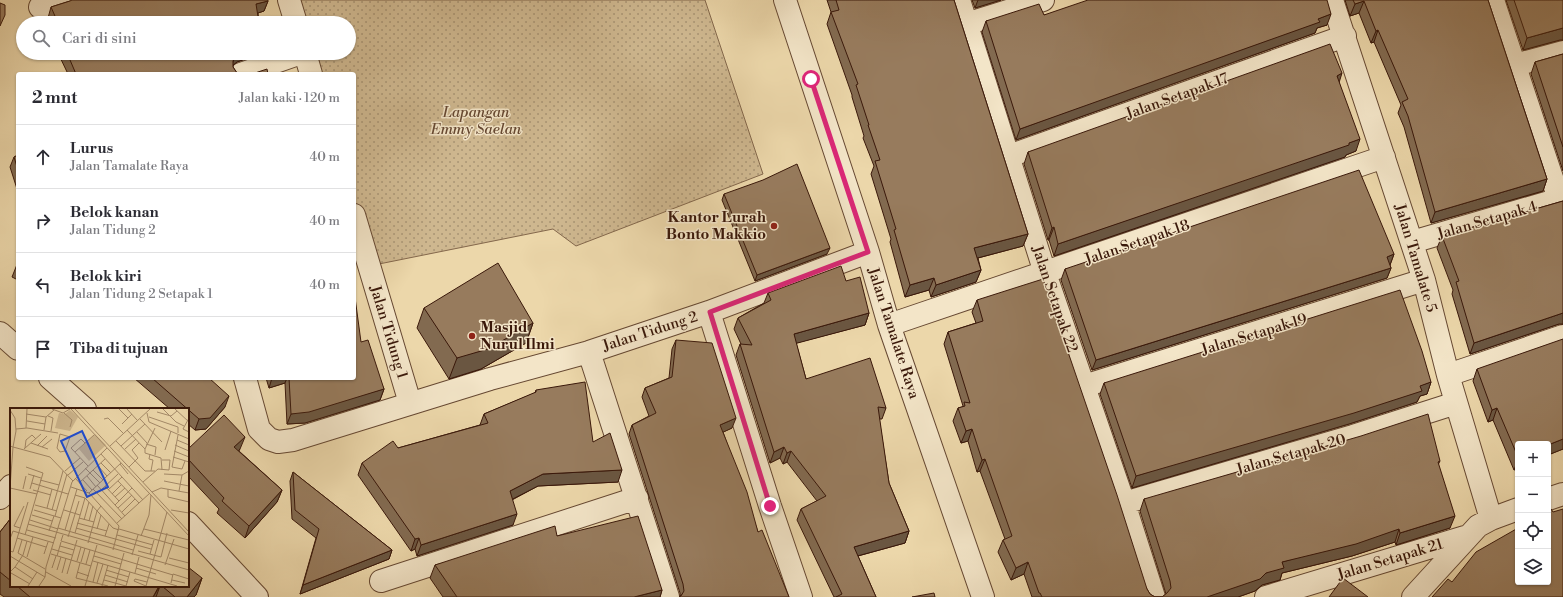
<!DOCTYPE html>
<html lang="id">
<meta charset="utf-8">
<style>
:root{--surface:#fff;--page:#f7f7f7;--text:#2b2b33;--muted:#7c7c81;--line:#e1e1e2}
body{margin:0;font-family:"Libre Bodoni",serif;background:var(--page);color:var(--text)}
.controls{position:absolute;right:12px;bottom:12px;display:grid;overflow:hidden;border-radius:4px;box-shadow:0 1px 3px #0004}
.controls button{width:36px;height:36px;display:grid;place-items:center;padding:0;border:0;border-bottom:1px solid var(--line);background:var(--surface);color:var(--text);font:20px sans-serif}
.stop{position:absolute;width:12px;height:12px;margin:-9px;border:3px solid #db2777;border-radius:50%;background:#fff}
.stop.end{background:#db2777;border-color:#fff;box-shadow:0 1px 4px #0008}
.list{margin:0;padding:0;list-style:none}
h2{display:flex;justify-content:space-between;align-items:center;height:52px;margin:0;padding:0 16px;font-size:17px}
h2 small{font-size:13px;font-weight:400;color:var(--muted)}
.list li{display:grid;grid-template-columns:26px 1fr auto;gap:12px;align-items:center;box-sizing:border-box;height:64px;padding:0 16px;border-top:1px solid var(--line)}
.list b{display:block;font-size:15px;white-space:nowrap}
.list p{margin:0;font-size:13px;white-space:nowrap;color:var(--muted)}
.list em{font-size:13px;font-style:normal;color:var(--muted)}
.icon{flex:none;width:22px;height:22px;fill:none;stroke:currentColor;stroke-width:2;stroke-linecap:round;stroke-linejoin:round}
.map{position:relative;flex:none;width:1563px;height:597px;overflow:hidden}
.search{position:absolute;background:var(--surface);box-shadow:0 1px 3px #0004;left:16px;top:16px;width:340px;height:44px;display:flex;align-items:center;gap:10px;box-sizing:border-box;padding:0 14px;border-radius:22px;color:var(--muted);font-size:15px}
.panel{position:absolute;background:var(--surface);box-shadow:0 1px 3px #0004;left:16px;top:72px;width:340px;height:308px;border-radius:4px}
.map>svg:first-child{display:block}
.grass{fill:url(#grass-dots);stroke:#84684c}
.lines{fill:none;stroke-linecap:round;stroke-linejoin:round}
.minor-casing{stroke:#664832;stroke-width:24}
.minor{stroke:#f3e5c8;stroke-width:22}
.wall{fill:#826a50;stroke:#3a180a}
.shaded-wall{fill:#6a5641;stroke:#3a180a}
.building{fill:#977b5d;stroke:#3a180a}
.route{stroke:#db2777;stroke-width:5}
.poi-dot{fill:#8f2418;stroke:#f3e5c8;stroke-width:1.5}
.labels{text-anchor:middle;stroke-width:3;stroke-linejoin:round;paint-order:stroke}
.street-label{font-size:15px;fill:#3a180a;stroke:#f3e5c8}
.park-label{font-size:15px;font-style:italic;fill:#664832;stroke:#f3e5c8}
.poi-label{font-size:15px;font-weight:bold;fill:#3a180a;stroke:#f3e5c8;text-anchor:end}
.inset-road{fill:none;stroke:#a58b6a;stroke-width:1}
.view{fill:#1d4ed8;fill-opacity:0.15;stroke:#1d4ed8;stroke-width:2}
.inset-edge{fill:none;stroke:#3a180a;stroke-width:2}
</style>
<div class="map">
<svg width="1563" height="597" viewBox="0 0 1563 597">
<defs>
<pattern id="grass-dots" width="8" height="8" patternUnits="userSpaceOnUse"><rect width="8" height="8" fill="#ceb78f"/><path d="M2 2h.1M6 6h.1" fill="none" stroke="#a89473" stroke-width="1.8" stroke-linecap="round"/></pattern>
</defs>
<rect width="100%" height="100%" fill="#ecd7aa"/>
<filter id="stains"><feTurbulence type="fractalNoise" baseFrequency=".005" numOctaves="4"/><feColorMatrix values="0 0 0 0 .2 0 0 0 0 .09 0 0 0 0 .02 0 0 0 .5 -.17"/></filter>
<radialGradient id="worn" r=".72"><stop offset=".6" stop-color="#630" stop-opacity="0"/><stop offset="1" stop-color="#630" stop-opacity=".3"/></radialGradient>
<path class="grass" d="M289 0H705L763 174 576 246 553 229 369 266 354 215V74H312L305 53H349V23H296Z"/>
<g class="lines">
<defs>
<path id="minor" d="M289 0 296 23
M785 0 868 252 889 325 983 597
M959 0 1045 273 1124 503 1154 597
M1332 0 1424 280 1448 375 1491 519
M1493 0 1559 199
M40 7 62 0
M966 24 1043 0
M305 53 311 74
M1515 65 1563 52
M241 74 301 53
M1009 156 1345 36
M354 215 410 403
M1412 242 1563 198
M709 312 770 506 801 597
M889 325 1384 157
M0 333 18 349
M589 352 668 597
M1448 375 1563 336
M50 378 85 409
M245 378 259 429 269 439 278 442 293 440 490 379 589 352 709 312 868 252
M1084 386 1424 280
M0 498 11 486
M1548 499 1563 494
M1124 503 1353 436 1456 403
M188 523 257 597
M381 581 637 498
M1266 597 1468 536
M1413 597 1478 526 1491 519 1518 509"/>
</defs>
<use href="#minor" class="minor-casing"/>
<use href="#minor" class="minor"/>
</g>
<path class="wall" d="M827 0H954L1028 234 1023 246 978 258 981 270 976 282 931 297 929 290 905 297 890 242 891 239 871 174 874 166 863 138 864 136 852 97V95L827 24 831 12Z
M972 0H1001L975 8Z
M1345 0H1488L1547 179 1543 191 1431 223 1404 127 1398 113 1401 105 1374 42 1371 43 1359 13 1350 16Z
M1506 0H1563V40H1560L1523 50Z
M70 1H268L264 11 258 13 259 23H50L48 18 51 7Z
M1044 15 1327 25 1317 28 1315 33 1016 140 982 32 986 21Z
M58 53H259V54L237 62 233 65V67L237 73 239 74H68Z
M1563 54V171L1531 74 1535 62Z
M1339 82 1356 151 1346 155 1345 157 1054 256 1049 240H1048L1024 164 1028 152Z
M18 155V192L10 167 14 157Z
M724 194 827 254 755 281 722 200Z
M1563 201V324H1559L1470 354 1452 294 1453 290 1437 248 1442 236Z
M1394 254 1390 265 1391 268 1387 278 1092 370 1061 280 1065 269Z
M18 262V280L12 277Z
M846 281 869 313 865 325 796 343 806 379 886 408 882 419H879L889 483 909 531 905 543 858 556 876 597H834L797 520 801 509 817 501 787 462 783 464 780 458 770 463 736 355 740 344H741L734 329 738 318 764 303 768 293Z
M977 300 1147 589 1150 594 1155 597H1162L1166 594 1140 511 1144 499 1440 461 1438 465 1450 528 1396 545 1395 542 1352 556 1282 573 1280 580 1262 585 1255 591 1238 597H1032L1024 574 1011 580 998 552 1003 540 1005 539 980 471 977 472 968 441 961 443 953 421 958 408 962 407 963 406 944 344 948 332 976 323 972 312Z
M424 308 533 323 526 343 481 369 449 379 417 328Z
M676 340 732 428 723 432 758 532 680 596V593L629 434 632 425 649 416 642 397 645 388 669 378 672 349Z
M361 342 384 389 380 400 305 423 287 424 285 383 269 388 266 378H354Z
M1477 369 1563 449 1548 455V444H1518V468L1514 470 1493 420 1488 422 1473 381Z
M134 378H209L225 407 206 429 195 430 188 424V409H170Z
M1431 382 1427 394 1420 396 1417 402 1349 424 1132 488 1100 394 1104 383Z
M536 390 593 442 618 482 538 486 512 500 513 525 417 556 415 549 411 551 358 475 362 463 398 448 480 425 484 414 535 393Z
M188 449H240L239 451 282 490 277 502 245 538 217 513 219 509 188 476Z
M293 472 392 550 389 559 300 594 316 538 292 519 290 481Z
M11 518V586H188L202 578 196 595 194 597H4L0 594V532Z
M557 536 662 590 660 597H443L430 578 435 565Z"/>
<path class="shaded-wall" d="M978 0H1001L975 8Z
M268 1 264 11 252 15 256 4Z
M1364 1 1359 13 1350 16 1355 4Z
M1331 14 1327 25 1317 28 1315 33 1016 140 1020 129Z
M1563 28V40H1560L1523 50 1527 38Z
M1378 30 1374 42 1371 43 1376 31Z
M239 53H259V54L237 62 232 66 233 61 236 55Z
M1342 73 1338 86 1337 76Z
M1360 139 1356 151 1346 155 1345 157 1054 256 1058 244Z
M1547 179 1543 191 1431 223 1435 212Z
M1054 227 1049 240H1048L1052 228Z
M1028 234 1023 246 970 260 974 248Z
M830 248 827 254 755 281 757 275Z
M1394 254 1390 265 1383 268 1387 257Z
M1391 268 1387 278 1092 370 1096 360Z
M981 270 976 282 931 297 936 285Z
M934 278 929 290 905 297 910 285Z
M869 313 865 325 790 345 794 334Z
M1563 313V324H1559L1470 354 1474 343Z
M533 323 526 343 481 369 449 379 457 358Z
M272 378H287L285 383 269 388Z
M1431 382 1427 394 1420 396 1417 402 1349 424 1132 488 1136 476Z
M384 389 380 400 305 423 287 424 291 414Z
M229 396 225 407 206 429 195 430 199 419Z
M1497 408 1493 420 1488 422 1492 410Z
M736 418 732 428 717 435 720 425Z
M972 429 968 441 961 443 966 431Z
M245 437 240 449 230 459 234 447Z
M1563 439V449L1548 455V445Z
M784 447 780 458 770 463 774 452Z
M791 451 787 462 783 464 787 453Z
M985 459 980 471 977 472 982 460Z
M1518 460V468L1514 470Z
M622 470 618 482 538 486 505 503 510 491 543 474Z
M282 490 277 502 245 538 249 526Z
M517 514 513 525 417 556 421 545Z
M1455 516 1450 528 1396 545 1400 533Z
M1399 529 1395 542 1352 556 1282 573 1280 580 1262 585 1255 591 1238 597H1207L1266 573 1282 562Z
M909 531 905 543 850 558 854 547Z
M419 538 415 549 411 551 415 539Z
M392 550 389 559 300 594 303 585Z
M1028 562 1024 574 1011 580 1016 568Z
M202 578 196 595 194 597H187Z
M160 586 156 597H153Z
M662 590 660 597H634Z"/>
<path class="building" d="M72 0H268V1L256 4 259 23H58L51 7 70 1Z
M836 0H954L1028 234 974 248 981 270 936 285 934 278 910 285 894 230 896 229 875 161 880 160 868 125H869L856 85 858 84 831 12 839 10Z
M1088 0H1327L1331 14 1318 19 1320 22 1020 129 986 21 1039 4 1044 15Z
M1353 0H1488L1547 179 1435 212 1408 116 1402 102 1408 99 1378 30 1376 31 1364 1 1355 4Z
M1514 0H1563V28L1527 38Z
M0 3 5 5V15L0 26Z
M1330 44 1342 73 1337 76 1360 139 1349 143V145L1058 244 1054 227 1052 228 1028 152Z
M67 53H239L236 55 233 61V67L237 73 239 74H76Z
M1563 54V147L1535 62Z
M267 69 268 74H252Z
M18 155V170L14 157Z
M797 164 830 248 757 275 724 194 763 180Z
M1359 170 1394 254 1387 257 1391 268 1096 360 1065 269Z
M1563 201V313L1474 343 1456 282 1459 281 1442 236Z
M498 263 533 323 488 349 457 358 424 308Z
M841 266 846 281 860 277 869 313 794 334 806 379 870 358 886 408 878 407 889 483 909 531 854 547 876 597H836L842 594 801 509 826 496 791 451 787 453 784 447 774 452 740 344 752 345 738 318 771 300 768 293Z
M1043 279 1117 495 1147 589 1150 594 1155 597H1162L1167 593 1171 588 1170 581 1144 499 1361 436 1428 414 1440 461 1438 462 1455 516 1400 533 1399 529 1356 544 1282 562 1284 568 1266 573 1260 579 1207 597H1042L1040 593H1039L1028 562 1016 568 1003 540 1012 536 985 459 982 460 972 429 966 431 958 408 965 406 964 402 970 403 948 332 983 321 977 300Z
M354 290 361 342 368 340 384 389 309 412 291 414 289 378H354Z
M1400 290 1422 351 1431 382 1420 386 1422 391 1354 413 1136 476 1104 383Z
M1563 339V439L1548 445V444H1518V457L1497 408 1492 410 1477 369Z
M676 340 712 343 736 418 720 425 747 492 758 532 762 530 789 597H679L681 596 684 591 683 584 632 425 656 413 645 388 672 377Z
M152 378H209L229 396 210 418 199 419Z
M585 382 593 442 610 433 622 470 543 474 510 491 517 514 421 545 419 538 415 539 362 463 393 441 398 448 488 423 484 414 536 392V390Z
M224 415 245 437 234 447 282 490 249 526 222 501 224 498 188 459V449Z
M293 472 392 550 303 585 319 529 295 510Z
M1551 509 1553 512 1563 509V597H1432L1448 579 1452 582 1476 552 1518 528V582H1548V510Z
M638 516 662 590 634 597H457L435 565 555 526 557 536Z
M11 518V581L0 572V532Z
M188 567 202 578 187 597H175L162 586H188Z
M1343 578 1368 597H1329Z
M17 586H159L153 597H30Z
M934 593 935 597H912Z"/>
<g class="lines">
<path class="route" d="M770 506 710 312 868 252 811 79"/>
</g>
<g class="poi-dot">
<circle cx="774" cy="226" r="4"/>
<circle cx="472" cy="336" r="4"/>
</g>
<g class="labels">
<g class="street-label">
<text transform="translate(1177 96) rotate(-20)" y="5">Jalan Setapak 17</text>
<text transform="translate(1487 220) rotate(-16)" y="5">Jalan Setapak 4</text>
<text transform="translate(1137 242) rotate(-19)" y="5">Jalan Setapak 18</text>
<text transform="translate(1416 258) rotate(73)" y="5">Jalan Tamalate 5</text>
<text transform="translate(1055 299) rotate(71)" y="5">Jalan Setapak 22</text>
<text transform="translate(650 331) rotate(-18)" y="5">Jalan Tidung 2</text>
<text transform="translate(389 332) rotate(73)" y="5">Jalan Tidung 1</text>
<text transform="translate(894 333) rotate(72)" y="5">Jalan Tamalate Raya</text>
<text transform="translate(1254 334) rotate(-17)" y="5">Jalan Setapak 19</text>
<text transform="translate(1291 454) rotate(-16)" y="5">Jalan Setapak 20</text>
<text transform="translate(1390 559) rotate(-17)" y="5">Jalan Setapak 21</text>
</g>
<g class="park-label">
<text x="476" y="117">Lapangan<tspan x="476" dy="17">Emmy Saelan</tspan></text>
</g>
<g class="poi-label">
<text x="766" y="222">Kantor Lurah<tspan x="766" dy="17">Bonto Makkio</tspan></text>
<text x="480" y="332" text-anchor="start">Masjid<tspan x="480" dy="17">Nurul Ilmi</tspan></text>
</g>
</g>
<g transform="translate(10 408)">
<rect width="179" height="179" fill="#ecd7aa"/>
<path d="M60 2 68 9 60 23 45 20 49 5 55 6ZM85 26 96 37 79 53 69 41Z" fill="#ceb78f"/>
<path class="inset-road" d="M42 1 53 5 60 1M61 1 179 128M65 1 179 124M109 1 118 10M117 1 127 12M153 1 166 14 174 18M165 1 179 14M0 2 5 10 6 23 3 39 0 38M147 4 161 8 167 3M54 5 62 12 60 19M137 5 139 14 179 31M16 6 36 9M38 8 43 10 41 23M139 9 168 19V25M179 10 173 21 179 24M94 11 98 10 113 25M130 11 152 34M17 13 35 16M112 16 122 6M16 20 17 1M6 21 17 20 48 25M34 22 36 9 44 2M117 22 135 41V45L151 50 152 62M127 24 137 35M50 26 60 29 55 43 50 44 47 40ZM167 32 179 37M106 33 135 63H145M21 35 38 41M75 35 71 31 61 40 78 58M136 36 146 39 145 47M165 37 179 43M27 38 37 28M100 38 140 1M111 38 135 16M32 39 42 31M15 40 16 32 22 27 26 31M14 41 31 26M115 41 126 31M135 41 145 20M155 42 161 23M164 43 179 49M65 44 84 27M91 46 133 92M140 46 139 51 143 52 141 63M163 49 179 54M91 55 101 65M110 56 118 66M88 58 97 68M119 59 128 50 122 42 129 35M162 59 168 27M162 59 172 61 175 53M75 60 90 75M83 62 93 72M55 63 70 50M18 66 31 70M154 66 172 67 179 63M58 67 73 54M77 68 86 79M65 70 77 83M30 72 49 77M73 72 82 82M108 73 129 95M154 73 179 78M133 74 148 61 159 62 160 52H152M22 75 58 86M69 75 95 51M87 77 115 108M95 78 109 93M61 79 79 85 109 118 103 142M0 80 3 39 40 49 63 73M0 80 27 86M13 81 16 68M20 81 24 67M83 81 112 111M158 81V89L179 94M23 82 41 87M91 82 108 66M98 82 112 69M169 83 172 67M142 84 151 80 179 85M79 85 111 55M102 86 111 77M65 87 75 90 103 120 109 122M105 89 115 80M25 97 47 103M105 97 122 80M37 100 42 81M108 100 122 87M24 102 51 110M42 102 53 63M54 102 70 107M161 102 179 105M112 104 125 91M22 107 42 113M45 108 57 66M69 110 84 114M20 112 48 121M74 112 79 94M79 113 83 98M67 115 97 123M107 115 140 85M18 116 179 162M10 120 4 118 14 98M48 120 123 142M66 120 141 141M87 121 91 107M109 121 179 141M134 121 179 132M17 122 46 130M55 122 67 81M39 123 44 108M65 125 75 90M15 127 33 65 16 59M53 127 51 133 163 167M107 127 143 137M95 128 99 116M131 128 139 107 141 87M58 129 69 93M7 130 36 139M0 131 3 123 44 135M12 132 8 145 35 161M78 135 87 103 91 98M50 138 64 142M42 141 62 147M0 143 3 144 18 94M128 143 151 149 157 125M34 146 38 134M41 146 81 158M140 146 144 132M122 147 128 127M0 148 35 169M47 148 51 134M84 148 111 156M17 149 23 129M159 150 179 155M67 153 71 139M83 153 167 178M71 154 75 140M70 155 66 170 98 178M76 156 80 142M155 157 164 131M5 159 13 147 17 133M42 160 46 148M126 160 146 166M47 162 51 149M96 162 119 169M0 164 5 159 23 171M36 164 61 178M67 164 79 168M52 165 56 150M125 165 129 149M57 166 67 132M0 167 1 165 20 176M95 167 118 174M94 172 116 178M162 172 175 175M83 174 88 154M87 175 93 156M161 175 163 166 179 171M18 178 27 164M29 178 35 169 36 159 62 74 97 40M75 178 87 137M92 178 98 157M105 178 114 145M116 178 120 164M136 178 157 104M136 178 124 173 125 171 137 174"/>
<path class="view" d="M72 23 98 79 77 89 51 33Z"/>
<rect width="179" height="179" class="inset-edge"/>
</g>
<rect width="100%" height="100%" filter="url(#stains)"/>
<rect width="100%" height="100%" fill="url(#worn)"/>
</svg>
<div class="controls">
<button>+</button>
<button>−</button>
<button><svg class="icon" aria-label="locate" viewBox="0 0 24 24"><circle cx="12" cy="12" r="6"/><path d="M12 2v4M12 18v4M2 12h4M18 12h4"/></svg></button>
<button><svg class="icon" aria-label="layers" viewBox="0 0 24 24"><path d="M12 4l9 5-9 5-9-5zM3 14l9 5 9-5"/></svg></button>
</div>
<div class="stop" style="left:811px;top:79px"></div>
<div class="stop end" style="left:770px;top:506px"></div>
<div class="search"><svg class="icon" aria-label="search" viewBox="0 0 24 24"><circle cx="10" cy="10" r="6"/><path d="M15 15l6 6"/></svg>Cari di sini</div>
<section class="panel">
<h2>2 mnt<small>Jalan kaki · 120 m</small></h2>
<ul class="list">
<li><svg class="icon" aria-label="ahead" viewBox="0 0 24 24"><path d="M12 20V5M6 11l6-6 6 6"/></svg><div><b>Lurus</b><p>Jalan Tamalate Raya</p></div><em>40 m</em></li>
<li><svg class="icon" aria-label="right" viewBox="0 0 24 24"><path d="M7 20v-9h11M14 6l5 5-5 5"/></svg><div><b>Belok kanan</b><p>Jalan Tidung 2</p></div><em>40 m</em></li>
<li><svg class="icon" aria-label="left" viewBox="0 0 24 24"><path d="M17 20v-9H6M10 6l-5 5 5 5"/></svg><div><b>Belok kiri</b><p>Jalan Tidung 2 Setapak 1</p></div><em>40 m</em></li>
<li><svg class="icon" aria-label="arrive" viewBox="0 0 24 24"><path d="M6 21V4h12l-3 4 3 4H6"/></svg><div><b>Tiba di tujuan</b></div></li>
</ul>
</section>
</div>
